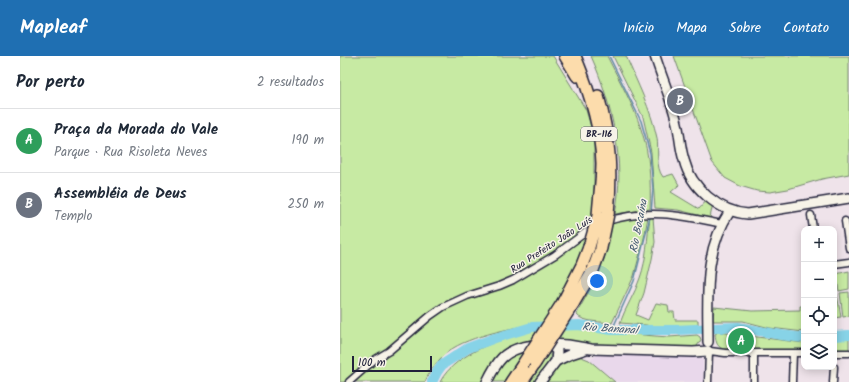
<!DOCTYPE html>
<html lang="pt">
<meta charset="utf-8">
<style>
:root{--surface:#fff;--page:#f2f2f3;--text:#1f2937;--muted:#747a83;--line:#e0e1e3;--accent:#1f6fb2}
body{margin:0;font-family:Kalam,sans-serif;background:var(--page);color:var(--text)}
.controls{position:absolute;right:12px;bottom:12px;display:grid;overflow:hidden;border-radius:8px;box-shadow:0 2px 10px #0003}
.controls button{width:36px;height:36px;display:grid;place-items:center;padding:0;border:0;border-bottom:1px solid var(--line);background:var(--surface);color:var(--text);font:20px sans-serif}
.scale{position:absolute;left:12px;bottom:10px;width:80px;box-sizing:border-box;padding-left:4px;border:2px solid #22223b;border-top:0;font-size:11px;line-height:14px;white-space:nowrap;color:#22223b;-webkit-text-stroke:3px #f7f3e8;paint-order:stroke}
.you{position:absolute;left:257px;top:225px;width:14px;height:14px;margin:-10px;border:3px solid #fff;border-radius:50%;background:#1a73e8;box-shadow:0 0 0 6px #1a73e833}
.badge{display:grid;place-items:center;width:26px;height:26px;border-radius:50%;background:var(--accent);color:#fff;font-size:13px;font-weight:700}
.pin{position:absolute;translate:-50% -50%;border:2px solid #fff;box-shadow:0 1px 4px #0006}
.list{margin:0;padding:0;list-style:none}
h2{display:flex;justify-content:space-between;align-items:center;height:52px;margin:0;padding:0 16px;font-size:17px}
h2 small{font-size:13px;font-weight:400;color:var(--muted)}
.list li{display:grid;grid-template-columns:26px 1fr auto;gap:12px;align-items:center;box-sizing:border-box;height:64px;padding:0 16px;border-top:1px solid var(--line)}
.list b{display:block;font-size:15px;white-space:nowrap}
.list p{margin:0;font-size:13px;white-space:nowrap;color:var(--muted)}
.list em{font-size:13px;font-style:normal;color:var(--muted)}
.icon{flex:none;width:22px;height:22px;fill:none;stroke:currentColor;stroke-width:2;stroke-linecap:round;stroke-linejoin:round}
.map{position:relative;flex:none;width:509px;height:326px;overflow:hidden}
header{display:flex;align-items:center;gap:24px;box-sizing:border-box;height:56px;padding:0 20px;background:var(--accent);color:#fff}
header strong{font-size:19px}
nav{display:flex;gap:22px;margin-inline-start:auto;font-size:14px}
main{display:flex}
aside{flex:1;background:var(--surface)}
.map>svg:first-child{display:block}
.built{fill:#e9d8eb}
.green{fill:#c7eaa3;stroke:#74866f}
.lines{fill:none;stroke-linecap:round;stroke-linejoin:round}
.stream{stroke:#5f8ca2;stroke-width:1.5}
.river{stroke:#87d3e7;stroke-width:10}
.minor-casing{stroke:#22223b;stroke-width:9}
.secondary-casing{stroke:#22223b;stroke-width:12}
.motorway-casing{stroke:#22223b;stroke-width:14}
.minor{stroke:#f7f3e8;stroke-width:6}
.secondary{stroke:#f7f3e8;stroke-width:9}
.motorway{stroke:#fcdcac;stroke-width:11}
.motorway-bridge-casing{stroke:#22223b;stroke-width:14;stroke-linecap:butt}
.motorway-bridge{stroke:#fcdcac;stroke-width:11}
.labels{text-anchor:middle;stroke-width:3;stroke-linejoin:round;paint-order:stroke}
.shield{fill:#f7f3e8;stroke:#62616f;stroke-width:1}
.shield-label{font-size:9px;font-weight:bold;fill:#22223b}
.street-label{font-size:10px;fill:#22223b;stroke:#f7f3e8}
.water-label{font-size:11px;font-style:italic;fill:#40576f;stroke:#f7f3e8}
</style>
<header>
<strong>Mapleaf</strong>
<nav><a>Início</a><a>Mapa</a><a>Sobre</a><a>Contato</a></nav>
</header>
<main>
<aside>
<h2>Por perto<small>2 resultados</small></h2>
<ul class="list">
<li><span class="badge" style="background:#2e9e5b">A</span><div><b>Praça da Morada do Vale</b><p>Parque · Rua Risoleta Neves</p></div><em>190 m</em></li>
<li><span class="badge" style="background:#6b7280">B</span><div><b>Assembléia de Deus</b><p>Templo</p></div><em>250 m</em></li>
</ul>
</aside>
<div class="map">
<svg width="509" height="326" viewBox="0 0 509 326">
<rect width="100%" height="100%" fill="#efe3ea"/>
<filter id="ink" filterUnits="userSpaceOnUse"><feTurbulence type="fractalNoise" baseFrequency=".025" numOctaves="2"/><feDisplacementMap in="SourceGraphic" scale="8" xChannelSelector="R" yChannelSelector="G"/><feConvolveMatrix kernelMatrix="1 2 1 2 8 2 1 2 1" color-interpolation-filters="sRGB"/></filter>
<g filter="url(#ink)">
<path class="built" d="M257 299 363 302V326H276L249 305Z"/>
<path class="green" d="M0 0H213L246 54 251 71 254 90V133L253 152 248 173 204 203 174 221 95 253 74 268 57 285 6 326H0Z
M251 0H267C279 24 293 48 301 73 310 99 311 126 310 153L275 158C286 107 272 47 251 0Z
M273 0H286C297 27 311 53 317 82 319 94 315 111 323 121L333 118 339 129 331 136 359 153 367 144 373 147 370 162 338 154 315 152 311 96 303 61Z
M334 0H509V118L482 123 448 133 430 136 417 135 400 130 385 122 372 106Z
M308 161 304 182 294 220 272 267C263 266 242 266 237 259L238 255 253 228 264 203 272 166Z
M310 161H313L315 186 312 203 304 237 296 259 308 264 316 247 328 249 329 256H334L335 264H358V269L357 270 323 273 306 269 280 267C285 252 295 238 300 222 307 203 307 182 310 161Z
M248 177C237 210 221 238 203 267 179 270 128 280 109 295 99 302 90 314 85 326H12L97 257 122 244 160 231Z
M509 215V233L499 235 496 218Z
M509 236V260L503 261 500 237Z
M497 238 501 261 494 262V239Z
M460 250H464V276L430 272 403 265H373L374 251 412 255 460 254Z
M225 272 315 280 329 281 357 279 360 281 361 284 355 293 262 290 218 284Z
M199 273 192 284 173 291 146 326H100C116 295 167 281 199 273Z
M378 276 464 287V294L383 293C376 290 376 285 375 278Z
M509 281V295H494V283Z
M187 293 166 326H151L161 311 169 301Z
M210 296C212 308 203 317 196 326H188Z
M239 300 249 304 275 326H204C214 314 224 303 239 300Z"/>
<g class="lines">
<path class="stream" d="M269 0 301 65 310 97 313 133 311 157
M272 274 294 225 310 161"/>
<path class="river" d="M494 280 509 279
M92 326 97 316 102 309 128 292 155 282 192 271 239 269 272 274H335L398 271 441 279 464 282"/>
<defs>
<path id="minor" d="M471 159 473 173
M505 165 509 192
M265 166C307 152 339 159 382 168
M494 208 509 206
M370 295 385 297H464
M414 297V326
M494 297H509
M9 326 34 304 49 295 90 260 103 251 127 240 159 230 173 224 215 199 246 176 255 171
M368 326 369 295
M452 326 453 297
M493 326 494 311"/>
<path id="secondary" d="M315 0C322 22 332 45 337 67 340 79 340 92 344 104 351 132 379 156 408 158L509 142
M368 286C368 239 363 196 390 155
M209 288 228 289 251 293 353 296 368 295
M147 326C157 305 164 294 188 290 195 288 203 287 210 288L217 295 216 305
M200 326 216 305 231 298 246 293"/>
<path id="motorway" d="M225 0 237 20
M235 0C249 34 261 70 262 107 262 125 259 142 258 160
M258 40C270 81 272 115 268 158
M223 246 242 209 249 191
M233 248 253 214 261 192
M171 326 183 308
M182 326 195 307"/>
</defs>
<use href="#minor" class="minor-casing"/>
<use href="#secondary" class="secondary-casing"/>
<use href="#motorway" class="motorway-casing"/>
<use href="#minor" class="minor"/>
<use href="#secondary" class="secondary"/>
<use href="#motorway" class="motorway"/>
<defs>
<path id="motorway-bridge" d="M249 191 258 160
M261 192 268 158
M195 307 233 248
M183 308 223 246"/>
</defs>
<use href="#motorway-bridge" class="motorway-bridge-casing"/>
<use href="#motorway-bridge" class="motorway-bridge"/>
</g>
</g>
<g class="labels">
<rect class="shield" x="241" y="71" width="36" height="14" rx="3"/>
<g class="shield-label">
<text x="259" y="81">BR-116</text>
</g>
<g class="street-label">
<text transform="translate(211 188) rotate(-33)" y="4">Rua Prefeito João Luís</text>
</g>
<g class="water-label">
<text transform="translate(298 170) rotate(-79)" y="4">Rio Bocaína</text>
<text transform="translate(270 272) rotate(4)" y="4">Rio Bananal</text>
</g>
</g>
</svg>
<div class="controls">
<button>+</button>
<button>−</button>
<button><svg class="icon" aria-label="locate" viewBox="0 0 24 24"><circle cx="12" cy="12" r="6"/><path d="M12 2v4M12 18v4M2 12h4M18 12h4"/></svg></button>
<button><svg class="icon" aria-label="layers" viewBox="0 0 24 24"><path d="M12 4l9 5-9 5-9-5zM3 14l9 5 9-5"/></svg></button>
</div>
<div class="scale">100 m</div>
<div class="you"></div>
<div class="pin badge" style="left:401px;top:285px;background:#2e9e5b">A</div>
<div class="pin badge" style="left:340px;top:45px;background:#6b7280">B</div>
</div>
</main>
